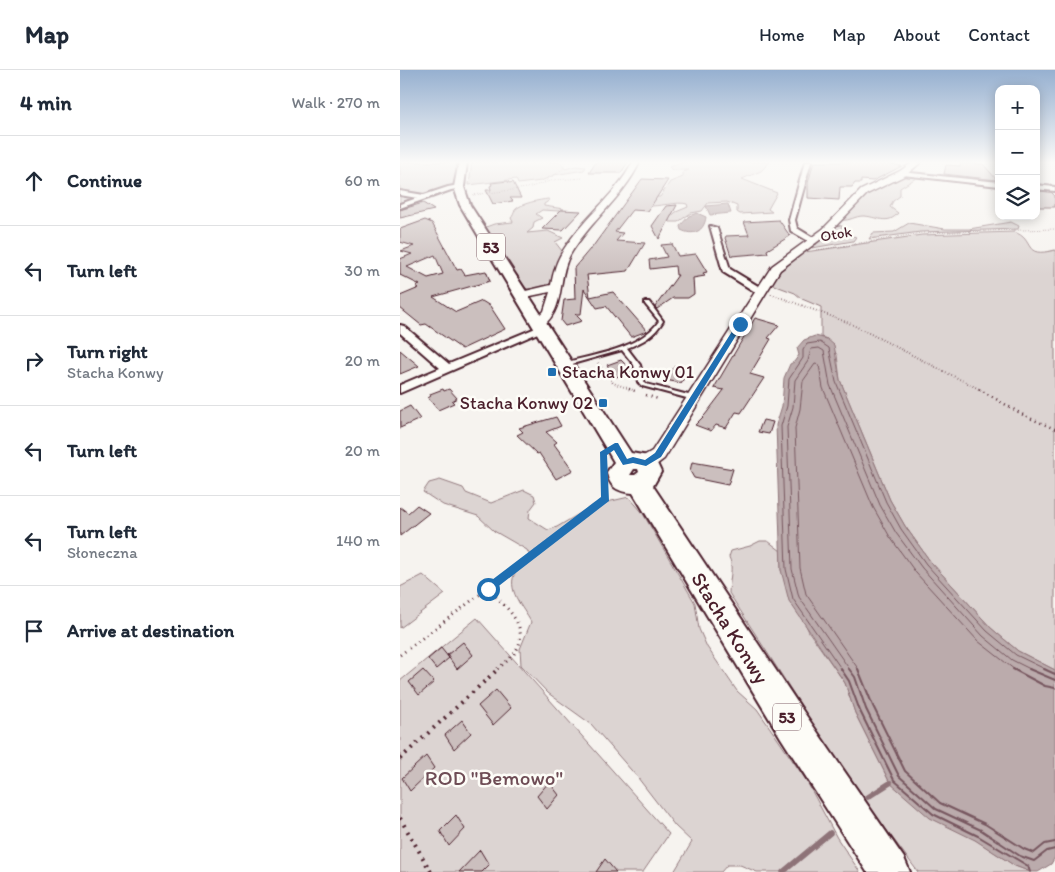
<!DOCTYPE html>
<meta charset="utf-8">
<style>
:root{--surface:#fff;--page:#f2f2f3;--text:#1f2937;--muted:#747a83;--line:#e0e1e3}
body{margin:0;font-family:Itim,sans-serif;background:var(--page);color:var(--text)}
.controls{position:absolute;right:15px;top:15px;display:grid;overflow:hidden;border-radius:10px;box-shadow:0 2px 12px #0003}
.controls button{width:45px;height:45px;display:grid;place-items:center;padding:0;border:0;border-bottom:1px solid var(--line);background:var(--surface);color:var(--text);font:25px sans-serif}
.stop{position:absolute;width:15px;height:15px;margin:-11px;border:4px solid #1f6fb2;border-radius:50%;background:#fff}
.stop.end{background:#1f6fb2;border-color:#fff;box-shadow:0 1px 5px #0008}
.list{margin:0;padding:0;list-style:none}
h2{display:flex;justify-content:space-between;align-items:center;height:65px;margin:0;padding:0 20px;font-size:21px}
h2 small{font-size:16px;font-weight:400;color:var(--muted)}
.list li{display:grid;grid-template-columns:32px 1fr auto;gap:15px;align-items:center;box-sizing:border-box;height:90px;padding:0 20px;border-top:1px solid var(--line)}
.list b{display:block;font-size:19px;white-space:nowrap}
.list p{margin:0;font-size:16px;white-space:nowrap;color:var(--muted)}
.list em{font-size:16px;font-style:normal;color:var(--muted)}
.icon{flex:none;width:28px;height:28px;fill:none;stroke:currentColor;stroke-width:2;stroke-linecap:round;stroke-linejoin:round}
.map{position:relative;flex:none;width:655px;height:802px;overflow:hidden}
header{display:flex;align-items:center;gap:30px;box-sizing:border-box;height:70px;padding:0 25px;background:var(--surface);border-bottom:1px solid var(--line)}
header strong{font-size:24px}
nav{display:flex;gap:28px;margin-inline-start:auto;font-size:18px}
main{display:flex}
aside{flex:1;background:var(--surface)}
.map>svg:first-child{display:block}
.green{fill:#dcd4d2;stroke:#937a7e}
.water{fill:#bbabac;stroke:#8e7378}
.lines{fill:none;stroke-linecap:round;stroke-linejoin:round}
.shore-far1{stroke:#77575f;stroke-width:1}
.shore{stroke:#77575f;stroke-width:2}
.stream{stroke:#8e7378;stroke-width:5.5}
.building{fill:#cbbfbe;stroke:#4a1f2b;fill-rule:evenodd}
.service-casing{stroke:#4a1f2b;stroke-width:4}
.minor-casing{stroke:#4a1f2b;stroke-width:4}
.tertiary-casing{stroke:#4a1f2b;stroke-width:3}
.primary-casing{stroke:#4a1f2b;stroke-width:4}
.path-far4{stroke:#4a1f2b;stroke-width:1;stroke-dasharray:0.5 2;stroke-linecap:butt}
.path-far3{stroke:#4a1f2b;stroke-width:2;stroke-dasharray:0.5 2.5;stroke-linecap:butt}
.path-far2{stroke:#4a1f2b;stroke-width:2.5;stroke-dasharray:1 4;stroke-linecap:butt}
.path-far1{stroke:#4a1f2b;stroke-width:3;stroke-dasharray:1 4.5;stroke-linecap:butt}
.path{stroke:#4a1f2b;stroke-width:4;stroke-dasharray:2 5.5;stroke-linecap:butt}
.service{fill:#fdfcf7;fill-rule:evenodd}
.minor{fill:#fdfcf7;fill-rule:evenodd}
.tertiary{fill:#fdfcf7;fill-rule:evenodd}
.primary{fill:#fdfcf7;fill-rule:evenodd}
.route{fill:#1f6fb2}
.poi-dot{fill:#1f6fb2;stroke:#fdfcf7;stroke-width:2}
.labels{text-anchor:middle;stroke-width:5;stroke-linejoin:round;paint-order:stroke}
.far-street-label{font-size:15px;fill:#4a1f2b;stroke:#fdfcf7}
.shield{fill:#fdfcf7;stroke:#806168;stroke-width:1}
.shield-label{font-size:16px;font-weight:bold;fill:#4a1f2b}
.poi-label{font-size:18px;fill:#4a1f2b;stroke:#fdfcf7;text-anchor:start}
.near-street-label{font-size:21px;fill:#4a1f2b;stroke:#fdfcf7}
.near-park-label{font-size:21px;fill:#6e4c55;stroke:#fdfcf7}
</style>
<header>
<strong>Map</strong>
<nav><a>Home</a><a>Map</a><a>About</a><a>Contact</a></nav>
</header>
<main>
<aside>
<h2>4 min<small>Walk · 270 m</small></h2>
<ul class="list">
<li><svg class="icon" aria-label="ahead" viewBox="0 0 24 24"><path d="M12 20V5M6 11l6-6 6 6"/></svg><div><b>Continue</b></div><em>60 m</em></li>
<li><svg class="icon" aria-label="left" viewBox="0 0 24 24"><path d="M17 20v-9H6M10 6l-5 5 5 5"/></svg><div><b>Turn left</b></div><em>30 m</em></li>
<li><svg class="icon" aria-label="right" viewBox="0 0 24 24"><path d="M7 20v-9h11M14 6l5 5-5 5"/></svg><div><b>Turn right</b><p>Stacha Konwy</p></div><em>20 m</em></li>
<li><svg class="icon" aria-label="left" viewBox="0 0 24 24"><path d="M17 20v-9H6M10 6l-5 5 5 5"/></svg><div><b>Turn left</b></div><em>20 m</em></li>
<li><svg class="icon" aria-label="left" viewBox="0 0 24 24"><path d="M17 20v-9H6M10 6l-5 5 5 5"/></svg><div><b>Turn left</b><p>Słoneczna</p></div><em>140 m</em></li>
<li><svg class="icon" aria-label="arrive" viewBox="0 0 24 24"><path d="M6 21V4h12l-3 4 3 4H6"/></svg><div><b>Arrive at destination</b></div></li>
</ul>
</aside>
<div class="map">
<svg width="655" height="802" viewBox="0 0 655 802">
<rect width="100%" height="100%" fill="#f6f3ef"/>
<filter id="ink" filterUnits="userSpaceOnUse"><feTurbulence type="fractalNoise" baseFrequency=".02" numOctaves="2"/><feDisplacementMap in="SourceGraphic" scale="10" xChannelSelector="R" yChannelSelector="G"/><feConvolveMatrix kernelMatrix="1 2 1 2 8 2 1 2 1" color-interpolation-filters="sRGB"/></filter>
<g filter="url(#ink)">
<path class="green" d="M0 92H59L54 116 0 135Z
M72 92H160L165 99 175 96 186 97 184 100 154 105 141 111 118 114 116 109 69 115Z
M284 92H370L361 101 342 109 377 123 368 139 372 142 340 144 337 142V136L327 132 308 133 302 141 291 143 278 152H270L268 149 276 142 288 137 287 134C278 131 258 137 246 136L256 127H260L270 112 283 107V102L289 100H272L269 97Z
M504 105 514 106 516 108 500 118V126L493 131 490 137 498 143C488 156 476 146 463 146 455 146 450 151 442 150 464 124 473 119 504 105Z
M148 129 150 130 144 134V136L164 139 159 141 142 140 136 144 142 148 134 152 133 158 127 163 148 161 163 168 155 172 162 181 150 213 146 217 128 219 123 217 116 207 86 157 94 154 113 152 111 148C113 146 114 143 115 140 121 133 140 130 148 129Z
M611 152 619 156 618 159 520 162 469 169 473 163 494 162 509 153 545 159H569Z
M437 155 442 156V160L448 162 447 164 456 167 453 171 412 178V175Z
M614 162C636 169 621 189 655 180V600L618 581 591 558 530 491 505 456 490 430 440 310 437 285 427 269 421 267V237L402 229 395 223 371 214 379 200 405 182 522 165Z
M40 410 63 418 66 423 91 433 124 420 134 425 136 432 130 440 129 448 148 460 157 457 194 435 229 427 242 442 295 533 299 559 307 577 337 621 357 639 406 710 437 768 460 802H357L340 795H327L321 802H274L292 772 275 756 238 708 191 654 148 623 121 595 120 579 131 552C123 537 105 519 116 501 119 496 127 491 131 488L127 480 94 461 78 446 43 435 23 422 29 413Z
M360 471H368L381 481V500L409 562 445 613 455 643 490 713 615 796 631 802H518L449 710 329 523C329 512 334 496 329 487L331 481 350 476Z
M23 505 45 524 0 558V517Z
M77 548 269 764 243 802H0V611Z"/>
<path class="water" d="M328 134 331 143 310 145 306 136Z
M297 143 306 147C304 162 293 166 281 160L280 156 289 146Z
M415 266 427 269 434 275 440 310 490 430 505 456 530 491 591 558 618 581 655 600V787L651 794 638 802H631L615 796 575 770 530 748 490 713 455 643 445 613 389 531 381 500 376 355 382 336 384 308 390 294 394 292 399 285 397 278 404 270Z"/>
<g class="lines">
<path class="shore-far1" d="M442 600 393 529 386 499 381 356 387 336 389 309 403 288V280L407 274 420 272 429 278 436 312 486 432 501 459 526 494 587 561 616 585 647 600
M450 600 399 527 392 499 387 357 393 337 395 310 408 291 411 279 419 278 424 281 430 315 480 435 496 463 522 498 583 566 612 590 632 600
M459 600 406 524 400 498 395 358 400 339 403 311 415 294 419 295 423 318 473 437 490 467 516 503 578 571 615 600"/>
<path class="shore" d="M441 599 449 611 460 641 494 710 533 744 578 766 628 796 630 802
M449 599 455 607 466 639 499 706 536 739 581 760 620 786 634 791 647 781 655 779
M458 599 473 636 505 701 540 733 585 754 624 779 634 783 645 774 655 772
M613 599 645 616 655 618
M629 599 655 610
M644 599 655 604"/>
<path class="stream" d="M468 727 490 713
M383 802 430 763"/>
</g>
<path class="building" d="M196 92H228L221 103H189Z
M414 92H480L502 96 473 111 461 110V113H455L452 117H440L439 130 408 128V113Z
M561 93 583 94 597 110 544 104 546 95 560 96Z
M242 109 268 110 248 141 232 140 215 162 223 163 216 171 245 173 228 201 187 205 190 227 213 222 247 261 231 267 206 236 197 238 184 219 181 244H175L182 251 165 256 161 251 164 230 175 229 174 198 190 179H191Z
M108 111 109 113 113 112 121 128H110L113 131 93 134 86 120H91L90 116 92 115 91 113Z
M636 121 651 122 655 126V137H636Z
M23 133 34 140 0 148V140Z
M277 135 259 169 252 156 266 136Z
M161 140 181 141 163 160 142 159Z
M25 150 32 153 57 200 61 199 65 205 86 201 90 211 33 227 56 242 82 231 90 236 105 259 62 279 26 254 21 255 0 238V226L19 218 16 216 20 215 0 205V189L12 184 1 181 14 176 0 172V159ZM35 185 43 204 28 208 7 197Z
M379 150 390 166 367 180 368 183 331 186 325 168 326 166 349 165 344 152Z
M272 174 278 186 296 184 307 202 303 203 305 206 293 208 294 224 288 228H273L257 239 255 237 278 205H276L275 196 250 199 249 190 267 187 261 175Z
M355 248 379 255 368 268 371 269 350 304 364 308 341 343 336 342 326 358 316 355 311 361 295 355 305 345 324 320 314 318Z
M0 280 19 296 0 304Z
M221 290 232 301 216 307 207 295Z
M275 296 290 299 281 313 265 310Z
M43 319 44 321 49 319 57 328 52 331 54 333 38 340 28 328 31 326 30 324Z
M10 336 20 349 0 358V341Z
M156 347 161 356 146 362 157 372 154 374 173 400 156 409 139 383 137 384 117 365 123 362 119 358Z
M363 350 373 352 369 364 358 362Z
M292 392 333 399 328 415 294 408 290 401Z
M17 435 29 443 0 466V437L8 443Z
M63 572 73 585 57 599 47 585Z
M41 578 49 588 36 599 28 589Z
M23 600 34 612 19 625 9 612Z
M96 620 111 638 93 655 78 636Z
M62 650 71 663 54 679 45 665Z
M26 686 34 698 10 721 2 708Z
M149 712 159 725 147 739 137 726Z
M56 745 65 759 49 776 40 761Z
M80 780 89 795 82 802H59Z
M205 789 216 802H196Z"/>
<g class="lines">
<defs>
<path id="service" d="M245 232H249L263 251C254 266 243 272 227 278L240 295 244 311 246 314 296 327 297 328 296 329 294 330 242 316 238 312 234 295 222 280 165 296 162 294 163 293C193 285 240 279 259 251L245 234Z"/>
<path id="minor" d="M405 92H411L395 150 397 158 415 169V173H412L391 161 389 150Z
M501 102 599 112V116L503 105Z
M59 115 61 118 51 120 0 138V134L17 128 0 125V121L24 125 48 117Z
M636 115 655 117V121L636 119Z
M310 156 317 158 330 199 363 219V223H357L323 202Z
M0 255 4 256 49 294 138 257H146L147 259 0 323V315L40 298 0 263Z"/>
<path id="tertiary" d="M233 92H240C223 128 190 151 170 185 157 208 166 237 143 256H135L133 253 144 241 150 222 121 228 115 225 117 223 151 215C153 205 155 195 160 186 179 151 214 128 233 92Z
M513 92H521L506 105 467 124 429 163 380 200 264 389C256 395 250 401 240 398L237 393 240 388 252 381 372 196 423 159 461 120 500 101Z"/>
<path id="primary" d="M59 92H67L64 117 70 135 231 383 254 387 261 402 253 416 405 644 504 788 510 802H467L381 668 233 423C218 422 209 417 207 402L214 392 60 135 54 117ZM234 399H238L239 402 235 405H230Z"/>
</defs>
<use href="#service" class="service-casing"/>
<use href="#minor" class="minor-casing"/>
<use href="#tertiary" class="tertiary-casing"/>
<use href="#primary" class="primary-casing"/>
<path class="path-far4" d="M144 112 164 98V92
M73 125 127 118 154 110 183 108
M417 180 522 163 655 159
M371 224 373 225"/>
<path class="path-far3" d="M371 224 449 253 581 320
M198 293 213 313 233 320"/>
<path class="path-far2" d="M229 319 238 322
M579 319 625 346 655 359
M246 325 258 329
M188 443 206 429 205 416"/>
<path class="path-far1" d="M88 519C104 535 131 556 116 581 112 588 102 595 96 600
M0 585 190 441"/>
<path class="path" d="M0 689 98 599
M0 748 31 802"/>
<use href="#service" class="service"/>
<use href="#minor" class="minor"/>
<use href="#tertiary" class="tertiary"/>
<use href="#primary" class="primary"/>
</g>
</g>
<linearGradient id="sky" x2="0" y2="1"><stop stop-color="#96b0d0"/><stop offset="0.45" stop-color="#fbfaf8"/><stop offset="1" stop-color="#fbfaf8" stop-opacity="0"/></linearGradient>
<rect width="655" height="205" fill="url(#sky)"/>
<path class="route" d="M338 252 343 254 261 387 246 396 233 393 223 395 214 380 207 385 209 431 91 522H84V516L201 427 200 382 215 373H218L227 389 233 387 245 390 255 383Z"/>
<g class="poi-dot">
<rect x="147" y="297" width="10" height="10" rx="2.5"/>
<rect x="198" y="328" width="10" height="10" rx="2.5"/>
</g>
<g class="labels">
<g class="far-street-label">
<text transform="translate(436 164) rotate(-10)" y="5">Otok</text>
</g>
<g class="shield">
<rect x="77" y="163.5" width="28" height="27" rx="4"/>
<rect x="373" y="633.5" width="28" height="27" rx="4"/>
</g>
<g class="shield-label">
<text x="91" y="183">53</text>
<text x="387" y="653">53</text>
</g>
<g class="poi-label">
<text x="162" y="308">Stacha Konwy 01</text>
<text x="193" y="339" text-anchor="end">Stacha Konwy 02</text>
</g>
<g class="near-street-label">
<text transform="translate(330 558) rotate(58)" y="7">Stacha Konwy</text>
</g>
<g class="near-park-label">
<text x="94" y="715">ROD "Bemowo"</text>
</g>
</g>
</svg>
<div class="controls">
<button>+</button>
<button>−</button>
<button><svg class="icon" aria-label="layers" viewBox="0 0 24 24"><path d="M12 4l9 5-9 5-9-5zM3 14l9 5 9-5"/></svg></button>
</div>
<div class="stop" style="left:88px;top:519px"></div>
<div class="stop end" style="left:340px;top:254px"></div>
</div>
</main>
